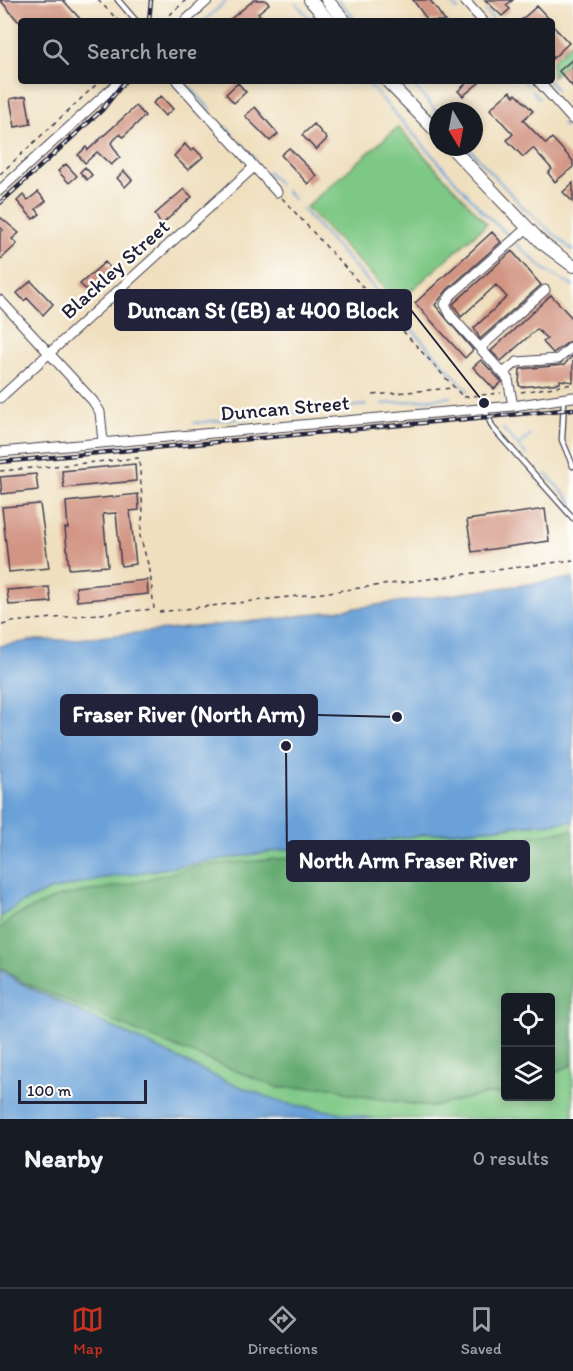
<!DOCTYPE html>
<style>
:root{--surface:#171b24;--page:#242831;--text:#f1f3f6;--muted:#9ea1a6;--line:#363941;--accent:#c8321e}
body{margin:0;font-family:Itim,sans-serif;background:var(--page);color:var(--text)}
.controls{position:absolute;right:18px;bottom:18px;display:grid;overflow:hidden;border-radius:6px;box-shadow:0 3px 9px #0003}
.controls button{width:54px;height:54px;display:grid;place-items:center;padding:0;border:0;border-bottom:2px solid var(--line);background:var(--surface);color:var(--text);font:30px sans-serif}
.compass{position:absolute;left:429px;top:102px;width:54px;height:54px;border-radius:50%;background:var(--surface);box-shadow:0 3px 9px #0003;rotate:170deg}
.scale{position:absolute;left:18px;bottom:15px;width:129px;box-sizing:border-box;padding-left:6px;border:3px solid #22223b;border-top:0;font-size:16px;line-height:21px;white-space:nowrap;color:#22223b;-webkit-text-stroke:4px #fdfcf7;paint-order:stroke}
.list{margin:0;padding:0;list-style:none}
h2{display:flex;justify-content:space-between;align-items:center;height:78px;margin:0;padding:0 24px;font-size:26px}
h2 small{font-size:20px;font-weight:400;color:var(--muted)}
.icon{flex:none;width:33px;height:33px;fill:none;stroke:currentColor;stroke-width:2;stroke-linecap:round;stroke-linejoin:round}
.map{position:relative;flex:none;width:573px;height:1119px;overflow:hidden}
.search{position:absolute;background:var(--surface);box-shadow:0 3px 9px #0003;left:18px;right:18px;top:18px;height:66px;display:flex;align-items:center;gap:15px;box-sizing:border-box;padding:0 21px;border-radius:6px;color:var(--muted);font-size:22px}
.sheet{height:168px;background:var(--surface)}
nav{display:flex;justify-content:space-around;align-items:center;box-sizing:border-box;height:84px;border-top:2px solid var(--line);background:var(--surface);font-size:16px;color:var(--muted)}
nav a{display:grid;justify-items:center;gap:3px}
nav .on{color:var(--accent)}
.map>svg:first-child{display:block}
.green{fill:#7ec885;stroke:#507560;stroke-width:1.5}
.forest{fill:#66ac72;stroke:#446756;stroke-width:1.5}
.water{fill:#6ba1d8;stroke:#46628a;stroke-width:1.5}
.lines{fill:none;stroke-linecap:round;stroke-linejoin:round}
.stream{stroke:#6ba1d8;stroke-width:2}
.building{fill:#d29483}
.lane-casing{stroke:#413e4f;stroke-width:7}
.street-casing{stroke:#413e4f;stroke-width:11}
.secondary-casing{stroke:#413e4f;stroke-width:14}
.path{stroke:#413e4f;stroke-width:1.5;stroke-dasharray:4.5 4.5;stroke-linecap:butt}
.lane{stroke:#fff;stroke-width:4.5}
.street{stroke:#fff;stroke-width:9}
.secondary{stroke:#fff;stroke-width:12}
.rail-casing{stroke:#22223b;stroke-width:4.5}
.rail{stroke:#fdfcf7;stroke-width:2;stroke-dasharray:7;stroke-linecap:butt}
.labels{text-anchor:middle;stroke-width:5;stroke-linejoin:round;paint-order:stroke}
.street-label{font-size:21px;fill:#22223b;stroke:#fdfcf7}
.leader{fill:none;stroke:#22223b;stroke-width:2}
.callout-dot{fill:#22223b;stroke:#fdfcf7;stroke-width:2}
.callout{fill:#22223b;stroke:#22223b;stroke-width:2}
.callout-label{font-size:22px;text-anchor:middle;font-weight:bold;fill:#fff}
</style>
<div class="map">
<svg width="573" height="1119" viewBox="0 0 573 1119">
<rect width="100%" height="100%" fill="#fdfcf7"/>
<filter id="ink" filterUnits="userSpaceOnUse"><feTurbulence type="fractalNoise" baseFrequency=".0167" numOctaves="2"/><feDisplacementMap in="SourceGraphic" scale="12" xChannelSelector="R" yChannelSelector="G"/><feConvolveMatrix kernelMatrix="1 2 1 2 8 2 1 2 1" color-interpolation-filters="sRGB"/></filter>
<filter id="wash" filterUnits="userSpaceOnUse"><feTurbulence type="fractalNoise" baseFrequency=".008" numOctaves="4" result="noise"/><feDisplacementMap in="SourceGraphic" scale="24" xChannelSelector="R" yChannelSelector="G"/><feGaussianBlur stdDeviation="1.35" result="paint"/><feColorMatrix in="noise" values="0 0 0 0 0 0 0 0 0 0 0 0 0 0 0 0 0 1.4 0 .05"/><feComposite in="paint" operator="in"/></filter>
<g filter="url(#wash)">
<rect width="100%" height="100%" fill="#efdfbe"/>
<path class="green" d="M573 41V59L552 77V61Z
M398 127 487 224 398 302 306 207Z
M573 821V830L486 843 454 851 346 853 276 861 60 896 0 929V917L21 903 48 891 97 879 318 844H360L428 834Z
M0 966 21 981 279 1088 334 1087 349 1094 431 1107 486 1094 550 1096 551 1074 573 1064V1118L375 1119 284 1103 225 1081 20 983 0 969Z"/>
<path class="forest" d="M573 830V1064L551 1074 550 998H506L505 1093 486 1094 431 1107 349 1094 333 1087 279 1088 133 1030 21 981 0 966V929L15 916 60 896 125 885 198 866 346 853 454 851 486 843Z"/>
<path class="water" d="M573 578V821L428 834 360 844H318L98 879 48 891 21 903 0 917V646L36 640H67L276 619Z
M0 969 20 983 225 1081 284 1103 375 1119H0Z"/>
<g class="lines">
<path class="stream" d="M338 0 357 21
M448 0 458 10
M296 3 312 21
M486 11 494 20
M204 21 227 0
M184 81 186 84
M366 81 485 214 508 235
M410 81 438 113
M523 81 527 85
M549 81 556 89
M190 87 211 110
M532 91 539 98
M568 102 573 108
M562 124 565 127
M226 127 235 137
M571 134 573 136
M240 142 255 159
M468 147 522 206 573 251
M268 172 279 184
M286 191 294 199
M302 209 468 391
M516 244 544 269 573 286
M383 404 451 397
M194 423 366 405
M503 429 527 455
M519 445 530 435
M546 474 573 503"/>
</g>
<g id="blocks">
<path class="building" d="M0 0H63L82 21H18Z
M254 0H265L269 4 258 13 265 21H228Z
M413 0H430L445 21H422L426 18Z
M485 0H513L506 5 510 9 502 16Z
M537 6 551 21H520Z
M552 25 569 43 552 59Z
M573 59V87L559 71Z
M469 81H481L463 96 458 91Z
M238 83 246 92 234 103 226 94Z
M510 91 514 96 516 94 533 111 523 120 546 144 552 138 573 161V167L555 182 548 173 552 169 533 148 523 157 507 140 513 134 490 109Z
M26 96 31 124 15 127 10 99Z
M161 96 173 109 165 116 153 103Z
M136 106 145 116 123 137 120 134 111 143 120 157 111 165 97 152 85 163 78 155 86 147 88 150Z
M255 107 278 134 270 141 245 116Z
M314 124 327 139 316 150 302 135Z
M185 144 191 151 194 148 203 157 188 170 174 156Z
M289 148 317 176 308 184 281 155Z
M66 164 77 176 69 183 58 171Z
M85 167 92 175 87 180 80 172Z
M124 171 132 180 125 187 117 178Z
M573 183V202L563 192Z
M184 189 192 197 161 225 155 214Z
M38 192 46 201 36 209 40 214 33 219 17 201 23 195 28 200Z
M0 217 19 233 12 239 17 244 0 260V233L3 230 0 227Z
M492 232 501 242 447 290 435 305 473 350 465 358 415 303Z
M512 251 541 285 480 339 474 328 507 297 506 296 496 285 461 317 453 304Z
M105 262 113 271 90 293 80 284Z
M31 281 53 304 43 315 27 298 24 301 17 293Z
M551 295 573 319V339L553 353 543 342 547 339 537 329 501 361 491 351Z
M573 355V382L560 380V383L521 387 519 385 520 369 564 365Z
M481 360 502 382 494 389 473 367Z
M135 464 136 481 64 488 62 471Z
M36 474 38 490 2 494 0 477Z
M138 494 139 510 130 511 136 564 121 566 116 513 103 514 108 566 69 569 65 528H68L66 502Z
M40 504 49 568 9 572 2 507Z
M545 509 549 541 472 552 467 520Z
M147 580 148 594 77 601 76 587Z
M49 587 51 602 9 605 7 590Z"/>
</g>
</g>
<g filter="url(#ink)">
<use href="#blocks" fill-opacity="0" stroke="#413e4f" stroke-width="1.5"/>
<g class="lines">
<defs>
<path id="lane" d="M118 0 136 21
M564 400 562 440 573 466
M484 408 493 428 573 518"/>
<path id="street" d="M464 0 483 21
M185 21 208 0
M177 81 277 192
M538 81 573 120
M0 190 120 81
M0 300 93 401 100 412 103 442
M480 348 545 290
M503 373 517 362 558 359 573 346
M0 398 254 167
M513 406 508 379 451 316 445 304 451 295 527 228
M0 452 513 406 573 397"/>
<path id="secondary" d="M310 0 329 21
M327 0 345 21
M387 81 438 133
M451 147 542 243 573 266"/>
</defs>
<use href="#lane" class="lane-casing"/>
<use href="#street" class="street-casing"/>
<use href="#secondary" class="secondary-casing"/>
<path class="path" d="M98 0 119 21
M163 21 186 0
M0 174 100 81
M282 198 463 397 501 393
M521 392 573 384
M373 395 452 388
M0 471 139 458 143 512 140 536 150 571 154 609 11 622 0 626
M159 612 314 594 573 560"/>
<use href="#lane" class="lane"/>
<use href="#street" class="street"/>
<use href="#secondary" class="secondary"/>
<defs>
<path id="rail" d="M149 21 151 0
M0 203 102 110 125 81
M0 462 573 409"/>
</defs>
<use href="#rail" class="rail-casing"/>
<use href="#rail" class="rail"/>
</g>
</g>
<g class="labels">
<g class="street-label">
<text transform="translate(115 269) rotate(-42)" y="7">Blackley Street</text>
<text transform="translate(285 408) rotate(-5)" y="7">Duncan Street</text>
</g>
</g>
<path class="leader" d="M484 403L411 310M397 717L317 715M286 746L287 861"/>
<g class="callout-dot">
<circle cx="484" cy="403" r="6"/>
<circle cx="397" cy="717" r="6"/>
<circle cx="286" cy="746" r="6"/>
</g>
<g class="callout">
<rect x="115" y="290" width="296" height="40" rx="6"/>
<rect x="61" y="695" width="256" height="40" rx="6"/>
<rect x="287" y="841" width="242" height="40" rx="6"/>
</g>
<g class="callout-label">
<text x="263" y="318">Duncan St (EB) at 400 Block</text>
<text x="189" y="722">Fraser River (North Arm)</text>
<text x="408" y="868">North Arm Fraser River</text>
</g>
</svg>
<div class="controls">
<button><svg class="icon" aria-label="locate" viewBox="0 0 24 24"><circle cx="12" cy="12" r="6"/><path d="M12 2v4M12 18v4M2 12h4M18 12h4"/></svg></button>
<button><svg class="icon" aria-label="layers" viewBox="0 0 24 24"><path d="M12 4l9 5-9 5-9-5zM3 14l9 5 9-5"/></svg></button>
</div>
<svg class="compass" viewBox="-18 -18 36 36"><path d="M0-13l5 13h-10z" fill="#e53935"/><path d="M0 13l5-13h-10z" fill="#9ea1a6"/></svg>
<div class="scale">100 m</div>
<div class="search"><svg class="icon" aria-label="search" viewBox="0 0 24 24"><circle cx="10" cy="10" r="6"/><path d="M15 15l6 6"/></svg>Search here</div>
</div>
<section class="sheet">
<h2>Nearby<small>0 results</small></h2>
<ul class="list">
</ul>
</section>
<nav>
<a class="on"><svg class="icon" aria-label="map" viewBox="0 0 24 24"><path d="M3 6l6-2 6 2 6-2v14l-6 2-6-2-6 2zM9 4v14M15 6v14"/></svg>Map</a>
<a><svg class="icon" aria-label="directions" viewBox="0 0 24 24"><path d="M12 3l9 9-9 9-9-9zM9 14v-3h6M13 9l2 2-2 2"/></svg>Directions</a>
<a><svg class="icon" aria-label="saved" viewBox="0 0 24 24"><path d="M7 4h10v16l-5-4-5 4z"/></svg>Saved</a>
</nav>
